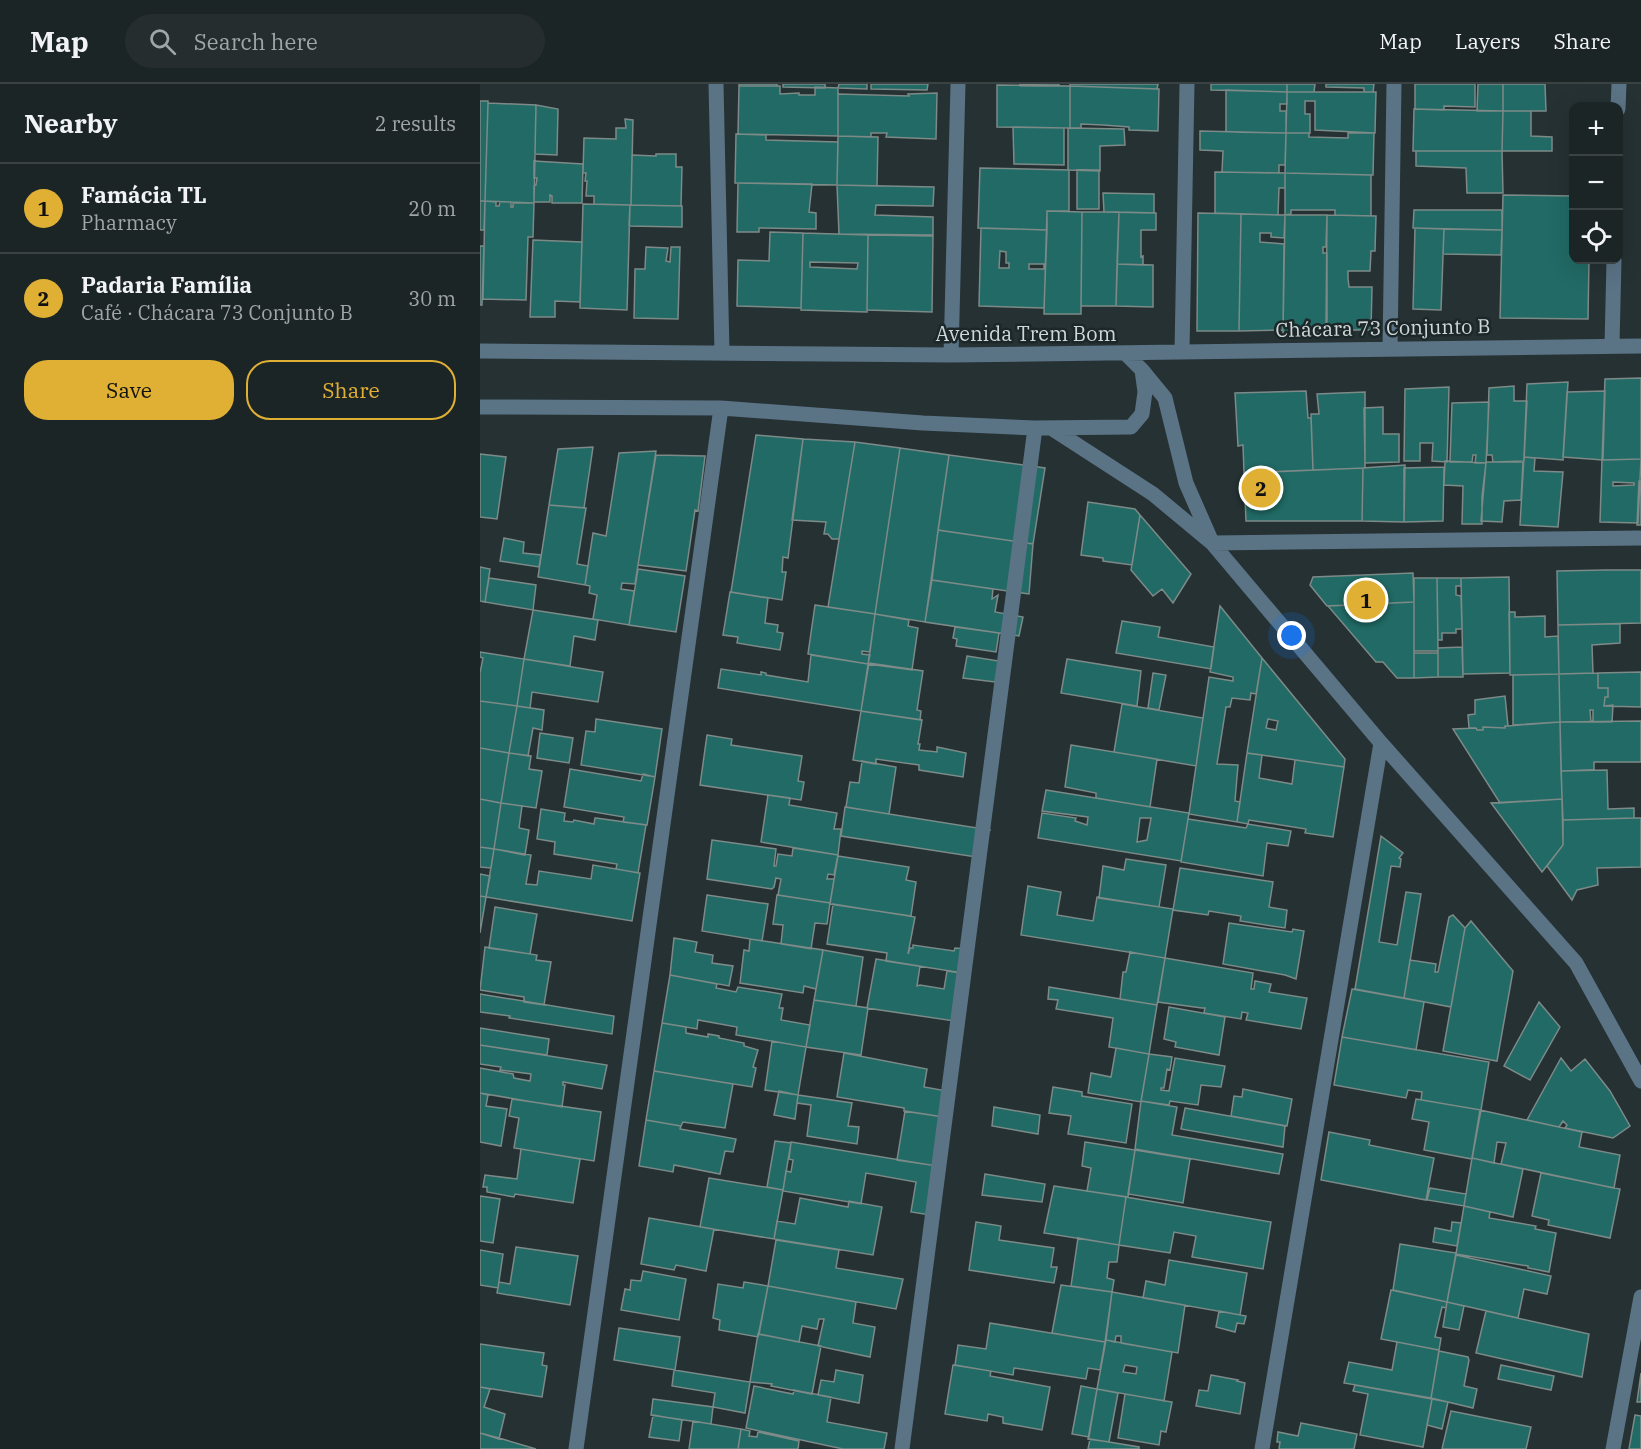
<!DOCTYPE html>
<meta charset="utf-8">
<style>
:root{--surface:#1c2526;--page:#252d2e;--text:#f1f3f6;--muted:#a0a5a7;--line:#3a4243;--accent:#e0b034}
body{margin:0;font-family:"IBM Plex Serif",serif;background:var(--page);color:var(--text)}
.controls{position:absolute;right:18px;top:18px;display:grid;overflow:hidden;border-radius:12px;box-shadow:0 6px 24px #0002}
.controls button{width:54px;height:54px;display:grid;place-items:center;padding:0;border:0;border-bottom:2px solid var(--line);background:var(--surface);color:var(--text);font:30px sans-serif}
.you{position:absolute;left:812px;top:552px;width:21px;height:21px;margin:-15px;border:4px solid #fff;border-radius:50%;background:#1a73e8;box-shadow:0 0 0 9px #1a73e833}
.badge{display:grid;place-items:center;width:39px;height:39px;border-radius:50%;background:var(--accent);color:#111;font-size:20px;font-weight:700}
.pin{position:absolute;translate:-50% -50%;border:3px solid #fff;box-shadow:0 2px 6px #0006}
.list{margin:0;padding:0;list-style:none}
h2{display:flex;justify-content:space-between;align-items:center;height:78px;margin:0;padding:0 24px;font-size:26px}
h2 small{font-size:20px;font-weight:400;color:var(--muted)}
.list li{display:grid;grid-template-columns:39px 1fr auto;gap:18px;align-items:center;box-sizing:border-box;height:90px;padding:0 24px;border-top:2px solid var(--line)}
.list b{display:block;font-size:22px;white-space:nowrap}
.list p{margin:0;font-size:20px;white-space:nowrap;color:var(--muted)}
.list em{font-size:20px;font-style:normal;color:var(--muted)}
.actions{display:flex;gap:12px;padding:18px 24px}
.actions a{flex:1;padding:14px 0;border:2px solid var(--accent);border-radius:24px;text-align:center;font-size:21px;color:var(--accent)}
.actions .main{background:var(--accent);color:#111}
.icon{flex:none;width:33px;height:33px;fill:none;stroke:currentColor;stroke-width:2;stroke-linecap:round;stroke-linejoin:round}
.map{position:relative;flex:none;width:1161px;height:1365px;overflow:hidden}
header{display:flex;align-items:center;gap:36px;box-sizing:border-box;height:84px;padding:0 30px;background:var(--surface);border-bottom:2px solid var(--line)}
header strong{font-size:28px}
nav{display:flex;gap:33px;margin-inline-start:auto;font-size:21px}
.search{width:420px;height:54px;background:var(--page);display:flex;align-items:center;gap:15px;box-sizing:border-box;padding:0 21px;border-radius:33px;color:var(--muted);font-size:22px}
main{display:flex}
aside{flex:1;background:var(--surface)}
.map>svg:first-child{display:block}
.building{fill:#216a65;stroke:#7c8a88;stroke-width:1.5;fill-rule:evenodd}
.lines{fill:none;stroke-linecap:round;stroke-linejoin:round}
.minor{stroke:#5a7385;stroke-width:15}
.labels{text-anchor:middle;stroke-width:5;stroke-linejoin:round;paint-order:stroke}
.street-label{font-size:20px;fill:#d0d7d9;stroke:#1c2729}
</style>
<header>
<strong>Map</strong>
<div class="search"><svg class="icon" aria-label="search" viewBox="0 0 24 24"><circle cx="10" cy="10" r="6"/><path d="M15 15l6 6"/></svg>Search here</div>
<nav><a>Map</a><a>Layers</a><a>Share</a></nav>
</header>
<main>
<aside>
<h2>Nearby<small>2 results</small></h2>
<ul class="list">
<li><span class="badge">1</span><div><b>Famácia TL</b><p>Pharmacy</p></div><em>20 m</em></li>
<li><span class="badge">2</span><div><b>Padaria Família</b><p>Café · Chácara 73 Conjunto B</p></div><em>30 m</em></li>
</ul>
<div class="actions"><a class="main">Save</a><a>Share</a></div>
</aside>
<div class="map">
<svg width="1161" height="1365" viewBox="0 0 1161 1365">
<rect width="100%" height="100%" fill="#253133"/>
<path class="building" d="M259 0H297V2H259Z
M303 0H345V4L303 3Z
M359 0H387V5L358 4Z
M391 0H448L447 6 391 5Z
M540 0H579L578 2H540Z
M590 0H678L677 5 590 2Z
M731 0H807V8L731 6Z
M807 0H835L834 8H807Z
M846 0H894L893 8H884V4L846 3Z
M935 0H995V23L964 22V26L935 25Z
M998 0H1023V27H997Z
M1023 0H1065L1066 27H1023Z
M517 1 590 2V44L517 43Z
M259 2H300V10L319 9V11H335V3L358 4V52L258 50Z
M590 2 679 5 678 47 649 46V43L623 41 601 40V44H590Z
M746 6 807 8V20H800V27H806V49L746 48Z
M807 8H896L895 49 835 46V17H825V30H830V49H806Z
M457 9 456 55 406 53 407 49H391V53L358 52V10L429 12 428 10Z
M0 17H8V19L5 117H0Z
M8 19 56 21 54 119 5 117Z
M56 21 78 25 77 71 55 70Z
M934 25 1023 27 1022 67H933Z
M1023 27H1051V52L1072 53V67H1022Z
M145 35 153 36 151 121 114 120V112H106L107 97H105L106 89H103L104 54 136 55V44H146Z
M533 43 584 44V81L534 80Z
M588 44 644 45 645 61 620 62V87L588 86Z
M720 47 806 49 805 81H799V89L742 88 743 67 720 66Z
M806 49H829V53L868 54V49H894L893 91 805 89Z
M256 50 286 51V56L358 58 357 101 255 99Z
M358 52 398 53 397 102 357 101Z
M936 67H1022L1023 109H987L986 84 936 82Z
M176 70H196V83H202L201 122 151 121 152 71 176 72Z
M54 77 103 80 102 119H72V112L70 111V118H54V102L56 101 57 94H54Z
M500 84 589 86V127H567V146L498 144Z
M597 86H619V125H597Z
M735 88 805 89V104H799L798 131 735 129Z
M805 89 891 91V132L855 131V126H811V130L805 131Z
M258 99 332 100 329 128 336 129V145L279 144V148H257Z
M357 101 454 103 453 122 396 121 395 131 453 133V151L359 150Z
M623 109 674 110V129L624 128Z
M1023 111 1094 112V176H1109L1108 235 1020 234Z
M0 117H5L4 146H0Z
M5 117 16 118V122H19L20 118H31V123H33V119H54L53 153H48L46 216 3 215Z
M103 120 150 121 147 226 100 224Z
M150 121 202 122V143L149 142Z
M934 126H1022V146L933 144Z
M567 127 602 128 601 230H564Z
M602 128H639L636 222H601Z
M639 128 676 129V146H661V173L663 172V181L637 180Z
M718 129 761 130 759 247H717Z
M761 130 805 131 804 154 791 153V149H780V158L804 160 803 246 759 247Z
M805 131H847L846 163H843V169H847V249H803Z
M847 131 896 132 895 167H891L890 187H868V194L869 203H892L891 246H846Z
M501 144 567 146 564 224 499 222ZM520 167 526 168V179H529V184H519ZM549 180H564V185H549Z
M935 144 964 145 961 226 933 225Z
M964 145 1022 146 1021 171 963 170Z
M290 148 323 149 321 224 257 222 258 176 289 177Z
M323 149 388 151 387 228 321 226ZM330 178 378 179 377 185 330 183Z
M388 151 453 152 452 228 387 226Z
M53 156 102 158 100 218 75 217V233H50Z
M0 162H4L2 221H0Z
M166 163 188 164 186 177 190 178 191 163H200L198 235 154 234 155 185H165Z
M637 180 673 181V223L636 222Z
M1161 294V375L1122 376 1125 295Z
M1088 298 1083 376 1044 373 1047 300Z
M1034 302V317H1047L1044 377 1013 378 1012 371H1007L1009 304Z
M969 303 967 378 952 377 953 359H940V377H924L925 305Z
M826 307 828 334H831L833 386 764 389 763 361 758 362 755 309Z
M1125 307 1123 376 1083 373 1087 308Z
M885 308V384L833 386 831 330H839L837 310Z
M1009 318 1006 379H995L996 371H993L992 378H970L972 319Z
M903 323V350H919V378L885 379 884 324Z
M276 351 323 355 308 474 303 473 302 488H306L302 516 251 508Z
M323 355 375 358 359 455H352L348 450H344L346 438 312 436Z
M375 358 420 364 395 530 348 523Z
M113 363 104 424 69 421 78 365Z
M420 364 469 371 445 538 395 530Z
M176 367 155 500 142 499 141 505 154 507 149 541 113 535 117 511 109 509 110 502 105 501 113 449 126 452 139 369Z
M0 370 26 373 17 435 0 433Z
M176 371 225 372 218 427 215 426 206 487 158 481Z
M469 371 565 384 553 460 458 446Z
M1044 373 1055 374 1054 387 1083 388 1078 443 1040 441Z
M1161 375 1158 439 1120 438 1122 376ZM1133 398 1154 399V401L1133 402Z
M965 377 1006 379 1002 412V440H982L983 402 964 401Z
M1006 378H1043L1041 416 1024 417 1022 438 1001 437Z
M925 381 924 438 882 437 883 384Z
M964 383 963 437 924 438V384Z
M883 384 882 437H766L764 389Z
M1159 397H1161V441H1157Z
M608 418 655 425 660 431 652 481 623 477V474L601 471Z
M69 421 106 424 97 480 108 482 105 501 58 493Z
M660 431 711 490 693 519 682 505 673 512 651 486Z
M458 446 553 460 549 510 452 496Z
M24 454 44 458 43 469 61 471 59 483 20 477Z
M0 483 10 485 5 518 0 517Z
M158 485 205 492 196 548 149 541Z
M1125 486H1161V539L1078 541 1077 487Z
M933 489 934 518 847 522 830 501 833 493Z
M1029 493 1030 589 983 590 981 494Z
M9 494 56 501 53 526 5 518Z
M934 494H957L958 567H934Z
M957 494H981V502H976V511L981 512 982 545H976V549H962V556H958Z
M452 496 513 505 512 515 518 511 515 528 543 533 539 552 445 538Z
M250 508 288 514 285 539 298 541 297 548 303 549 300 566 257 559 258 553 243 551Z
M934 518V594H917L903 578H896L848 522Z
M335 521 395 530 390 568 382 567V570L390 571 388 580 328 570Z
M740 522 782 574 776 610 771 609 770 616 752 614 750 623H746L737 680 758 681 755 717 760 718 757 738 709 730 729 593 753 597V593L730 588Z
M53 526 118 536 115 556 94 552 90 582 44 575Z
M1029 528H1035V533L1065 532V553L1078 552 1079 590 1030 591Z
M395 530 429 536 428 542 438 544 432 586 388 580Z
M642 537 680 543 678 553 734 563 731 585 636 569Z
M1129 540H1140V559L1112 561 1113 589 1079 590 1078 541Z
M475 543 519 549 516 568 476 562 477 555 473 554Z
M982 563 983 593H958V564Z
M0 568 44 575 37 622 0 617V589L3 574 0 573Z
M934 569H958V593L934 594Z
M331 571 388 580 381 627 238 604 241 585 281 591V588L286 589V591L328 598Z
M487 572 519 577 515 598 483 594Z
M782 574 865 675 864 683 767 669ZM788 635 798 637 796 646 786 644Z
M44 575 123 588 118 618 52 608 50 624 37 622Z
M587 575 661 587 657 622 581 609Z
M389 579 443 587 437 626 441 627 440 636 381 627Z
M1161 588V623L1124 622 1125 613H1128V604H1118V589Z
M673 589 686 591 679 626 668 624Z
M1118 589V604H1128V613H1125L1124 622 1133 621 1132 638H1113V626H1110L1111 638H1080L1079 590Z
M1079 590 1080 638 1033 641V591Z
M1025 612 1028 642H1025V644L1003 643V646H997L996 644H989L988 631 995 630V616Z
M0 617 37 622 29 669 0 664Z
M642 620 723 634 716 682 634 668Z
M37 622 64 626 62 646 53 644 48 672 29 669Z
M381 627 442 636 438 660H440L439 666 457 668V663L486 669 483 693 439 686V681L396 675V680L373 676Z
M116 635 182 645 175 693 101 681 106 647 115 648Z
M1161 637V678H1114V686L1081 687 1080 638Z
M1080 638 1082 715 1020 719 973 645 996 644 997 646H1003V643L1025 644V642H1028Z
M60 649 93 654 89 679 57 674Z
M227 651 252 655 251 661 322 672 318 697 324 698 321 716 220 701Z
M591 661 677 675 670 723 616 714V709L585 703Z
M0 664 29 669 21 719 0 715Z
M29 669 51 672 49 685 62 687 56 724 21 719Z
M767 669 782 671 779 694 812 700 815 676 864 683 853 753 825 749 826 745 769 736 768 740 757 738Z
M382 677 416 683 409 730 366 723 370 698 379 699Z
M90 685 161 697 163 690 175 693 167 741 143 738 144 733 84 723Z
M1127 686 1128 725 1154 724V734L1083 736 1081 687Z
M566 706 709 729 701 777 558 754 562 729 596 734 595 737 607 741 608 733 562 727ZM660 734H671L667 756 657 758Z
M288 711 310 714 309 721 357 729 354 745H361L358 771 281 758Z
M0 715 21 719 14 765 0 763Z
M1082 715 1083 761 1062 788 1011 719Z
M21 719 42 722 39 744 49 746 45 771 14 765Z
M365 723 510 746 496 773 361 752Z
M61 725 85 729 84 737 93 738 94 736 114 740 115 734H116L166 741 158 789 136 785 137 780 74 770 75 758 57 755Z
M1154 734H1161V783L1117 784 1118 801 1097 806 1092 816 1067 782 1083 761V736Z
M708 735 766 744 768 740 811 747 808 762 787 759 783 792 701 778Z
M901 752 923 769 919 774 921 775 920 783 911 782 899 858 917 861 926 808 941 810 924 914 875 905Z
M232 756 296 765 294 782H296L298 770 312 772 313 764 358 771 354 791 348 790 347 795H354L350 819 298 811 301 795 296 794 294 803 292 805 227 795Z
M0 763 14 765 11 784 0 783Z
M14 765 51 771 46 800 57 801 59 787 111 795 113 781 160 789 152 837 6 813Z
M358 772 429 783 426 796 436 798 431 832 350 820Z
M646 775 686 781 679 823 619 814 623 782 644 786Z
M700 784 793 798 789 823 807 826 805 844 760 837 761 832 729 827 728 831 693 826Z
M0 790 10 792 6 813 0 812Z
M548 802 581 808 577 831 613 837 617 813 693 825 685 874 541 851Z
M227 811 288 820 282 857 222 847Z
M297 811 350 819 347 840 335 839 331 865 301 860 303 841 293 840Z
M0 812 6 813 0 849Z
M353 820 435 833 428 870 430 864H433V861L474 867 475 864 487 865 483 889 406 877 407 869 347 860Z
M15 823 57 830 50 870 9 864Z
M973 831 985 844 971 923 924 914 930 876 956 880 955 888H958L969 833Z
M991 837 1033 887 1017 977 963 967 985 844Z
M749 839 812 848 813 845 824 847 816 895 805 891 743 880Z
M194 854 217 858 215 868 233 871 232 879 253 882 249 902 190 891Z
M270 855 343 866 336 905 324 902 323 909 260 899 264 866 269 867Z
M5 863 57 871 56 876 71 878 64 921 44 918V913L0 906Z
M343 866 383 873 376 922 334 916Z
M650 868 685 874 677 921 640 915 643 888H646Z
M685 874 773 889 771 905H774L775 897 791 900 789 908 827 914 821 945 766 936 768 929 762 928 761 935 724 929 725 924H722L678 918Z
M396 875 440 882 437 902 440 901 464 905 467 887 487 890 481 938 387 924Z
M190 891 237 900 236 904 256 908 258 903 302 910 299 924H303L301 936 330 941 326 963 256 951 257 943 218 936 217 945 182 939Z
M569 903 677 921 669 970 629 963 633 934 576 925 578 916 568 915Z
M872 905 944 918 936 966 862 953Z
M0 910 134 932 132 950 29 934 30 932 0 928Z
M334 916 388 924 381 971 326 963Z
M1059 918 1080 943 1050 996 1024 982Z
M689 923 745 933 739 971 695 963 696 958 684 955Z
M182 939 206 943V949L228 953V950L239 952V954L264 959V962L278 966 273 983 276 984 272 1003 174 987Z
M0 944 69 955 67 971 0 961Z
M862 953 1009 978 1001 1026 941 1016 942 1008 928 1006 926 1014 854 1001Z
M292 957 326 963 318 1011 285 1006Z
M0 961 127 981 122 1005 83 998V1001H85L82 1023 0 1009V984L33 990 34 994 50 997 51 990 20 986 21 983 0 980Z
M636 964 669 970 661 1018 608 1009 611 989 631 993Z
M364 969 447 985 444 1003 467 1007 463 1033 424 1027V1024L357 1013Z
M669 970 692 973 690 986 687 985 684 1004H681V1006L689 1007 695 974 745 982 741 1003 721 1001 718 1021 690 1017 689 1021 661 1017Z
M1081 974 1091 987 1105 975 1130 1007 1150 1042 1133 1054 1085 1044 1087 1041 1083 1037 1079 1043 1047 1036Z
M174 987 253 1000 245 1044 203 1038 201 1042 166 1036Z
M573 1003 602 1008V1012L652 1020 646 1059 588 1050 591 1032 569 1029Z
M763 1005 812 1015 807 1042 751 1032 754 1012 762 1013Z
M299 1007 318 1011 315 1035 294 1031Z
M0 1009 8 1011 6 1022 27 1025 21 1062 0 1058Z
M318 1011 372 1019 368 1042 379 1043 377 1060 327 1052 331 1021 317 1019Z
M32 1015 121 1028 114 1077 34 1064 39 1034 29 1032Z
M936 1015 1001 1026 992 1075 944 1066 949 1038 932 1035Z
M661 1017 697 1023 692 1051 803 1070 799 1090 655 1065Z
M514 1023 560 1031 558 1050 512 1042Z
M705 1024 805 1042 803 1063 701 1045Z
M1000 1026 1102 1048 1099 1063 1140 1071 1134 1104 1021 1080 1026 1059 1017 1058 1014 1079 992 1074Z
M425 1027 463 1033 457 1082 417 1076Z
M166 1036 201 1042 200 1045 256 1055 253 1068 245 1067 240 1090 194 1081 193 1088 159 1082Z
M849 1048 890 1056 889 1061 954 1074 946 1116 841 1096Z
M295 1057 311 1059 303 1106 287 1103Z
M311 1058 457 1082 450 1131 431 1128 436 1098 386 1089 381 1120 303 1107 306 1087 311 1088 313 1076 309 1075Z
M605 1058 655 1066 648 1113 607 1107 611 1084 602 1082Z
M41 1065 100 1075 93 1119 35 1110 34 1113 7 1108V1103H3L5 1091 37 1095Z
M655 1066 710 1075 703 1119 648 1110Z
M992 1074 1043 1085 1033 1133 984 1122Z
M1061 1089 1140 1105 1130 1154 1068 1141 1069 1136 1052 1132Z
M505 1090 565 1100 562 1118 502 1111Z
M229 1094 303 1106 294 1155 220 1143Z
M574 1102 646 1113 639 1161 564 1149Z
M950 1104 986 1110 984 1122 947 1116Z
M0 1112 20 1115 13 1159 0 1157Z
M646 1113 791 1138 783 1185 712 1173 716 1152 694 1148 690 1169 639 1161Z
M320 1114 368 1123 369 1117 402 1123 393 1171 294 1155 297 1137 315 1140Z
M984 1122 1010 1128 1009 1134 1056 1142 1055 1145 1076 1149 1069 1188 1048 1184V1182L976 1170Z
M169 1134 234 1145 226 1187 196 1181 194 1186 161 1180Z
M496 1138 521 1142 519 1156 574 1164 571 1183H577L574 1199 489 1186Z
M972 1138 981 1139 977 1162 953 1158 955 1144 971 1147Z
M598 1154 639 1161 637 1178H629L627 1194 634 1196 632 1208 591 1202Z
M296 1156 359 1166 356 1184 423 1195 416 1225 288 1202Z
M920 1160 976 1169 967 1218 913 1206Z
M36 1163 98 1172 90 1221 17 1209 19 1198 30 1200Z
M0 1166 23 1170 18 1204 0 1201Z
M976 1171 1071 1192 1067 1210 1044 1205 1038 1234 967 1218Z
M689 1176 767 1189 760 1231 663 1214 666 1197 685 1201Z
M163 1187 206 1195 199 1236 141 1226 145 1205 150 1206 151 1196 161 1197Z
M264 1198 288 1202 278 1253 239 1246 240 1236 233 1234 238 1200 263 1204Z
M581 1201 632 1208 625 1258 572 1249Z
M288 1202 376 1218 373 1239 395 1243 390 1273 338 1262 344 1235H339L337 1245 322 1242 319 1258 279 1250Z
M911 1206 967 1218 966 1224 962 1223 955 1253 961 1254 959 1266 901 1255Z
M632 1208 705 1221 698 1269 641 1259V1252H636L635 1258 626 1256Z
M967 1218 984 1222 979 1246 963 1243Z
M739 1227 766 1232 764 1240 757 1239 755 1248 736 1243Z
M1006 1227 1109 1250 1102 1293 996 1269Z
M510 1239 625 1258 620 1286 608 1284 606 1295 534 1284 533 1291 475 1281 478 1261 506 1265Z
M139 1244 200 1253 195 1286 134 1276Z
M278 1250 341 1262 332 1310 291 1302 292 1300 270 1298Z
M626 1256 692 1268 684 1317 617 1305ZM645 1281 657 1283 656 1290 643 1288Z
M917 1258 959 1266 951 1314 864 1299 869 1278 912 1286Z
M0 1260 64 1269 62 1281 67 1282 62 1313 0 1303Z
M959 1267 988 1273 989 1276 984 1302 997 1305 993 1324 951 1314Z
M473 1281 511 1287 510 1292 570 1303 562 1346 523 1339V1333L508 1330 507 1337 465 1330Z
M1021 1281 1074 1292 1071 1306 1018 1295Z
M194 1286 270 1298 265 1329 233 1323 235 1309 192 1302Z
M356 1286 383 1291 379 1319 338 1311 341 1296 354 1298Z
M1161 1289V1318H1157Z
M731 1291 758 1296 757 1297 765 1299 760 1330 716 1322 719 1306 728 1307Z
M875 1301 952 1315 943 1363 880 1351 888 1310 873 1307Z
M274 1302 313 1310 314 1306 351 1313 347 1338 407 1349 404 1365H363L266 1344Z
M601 1302 617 1305 609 1353 592 1350Z
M0 1303 10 1305 4 1323 25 1330 19 1355 0 1349Z
M617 1305 638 1309 629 1358 608 1355Z
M645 1310 692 1318 686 1348 681 1347 679 1361 638 1354Z
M173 1315 233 1323 231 1340 171 1331Z
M952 1315 968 1318 962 1345 947 1341Z
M971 1327 1051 1343 1046 1365H962Z
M173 1331 202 1336 199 1357 169 1353Z
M1155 1331 1161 1332V1365H1149Z
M213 1337 261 1345 258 1365H209Z
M821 1339 877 1350 874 1365H799L800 1358H797L798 1348 818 1352Z
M261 1345 270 1347 269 1352 277 1353 278 1348 319 1357 318 1365H258Z
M0 1349 19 1354 56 1365H0Z
M610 1355 629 1358 659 1363V1365H608Z"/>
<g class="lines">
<path class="minor" d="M236 0 242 269
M1138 25 1139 0
M1132 261 1134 176
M910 265 914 0
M0 267 471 271 1161 262
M702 267 707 0
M471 271 478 0
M662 286 685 314 706 399 731 456
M0 323 241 324 443 339 555 344 651 343 662 330 665 308 662 286 646 270
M571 344 673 410 732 459 901 659 1096 879 1161 997
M732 459 1161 454
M96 1365 241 324
M422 1365 555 344
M782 1365 901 659
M1133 1365 1161 1213"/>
</g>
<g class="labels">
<g class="street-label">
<text transform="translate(903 244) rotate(-1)" y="7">Chácara 73 Conjunto B</text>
<text x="546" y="257">Avenida Trem Bom</text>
</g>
</g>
</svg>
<div class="controls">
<button>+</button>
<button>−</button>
<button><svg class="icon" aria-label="locate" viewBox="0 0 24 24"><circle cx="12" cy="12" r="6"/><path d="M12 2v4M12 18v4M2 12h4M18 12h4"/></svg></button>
</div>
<div class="you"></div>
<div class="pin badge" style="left:886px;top:516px">1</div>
<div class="pin badge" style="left:781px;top:404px">2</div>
</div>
</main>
